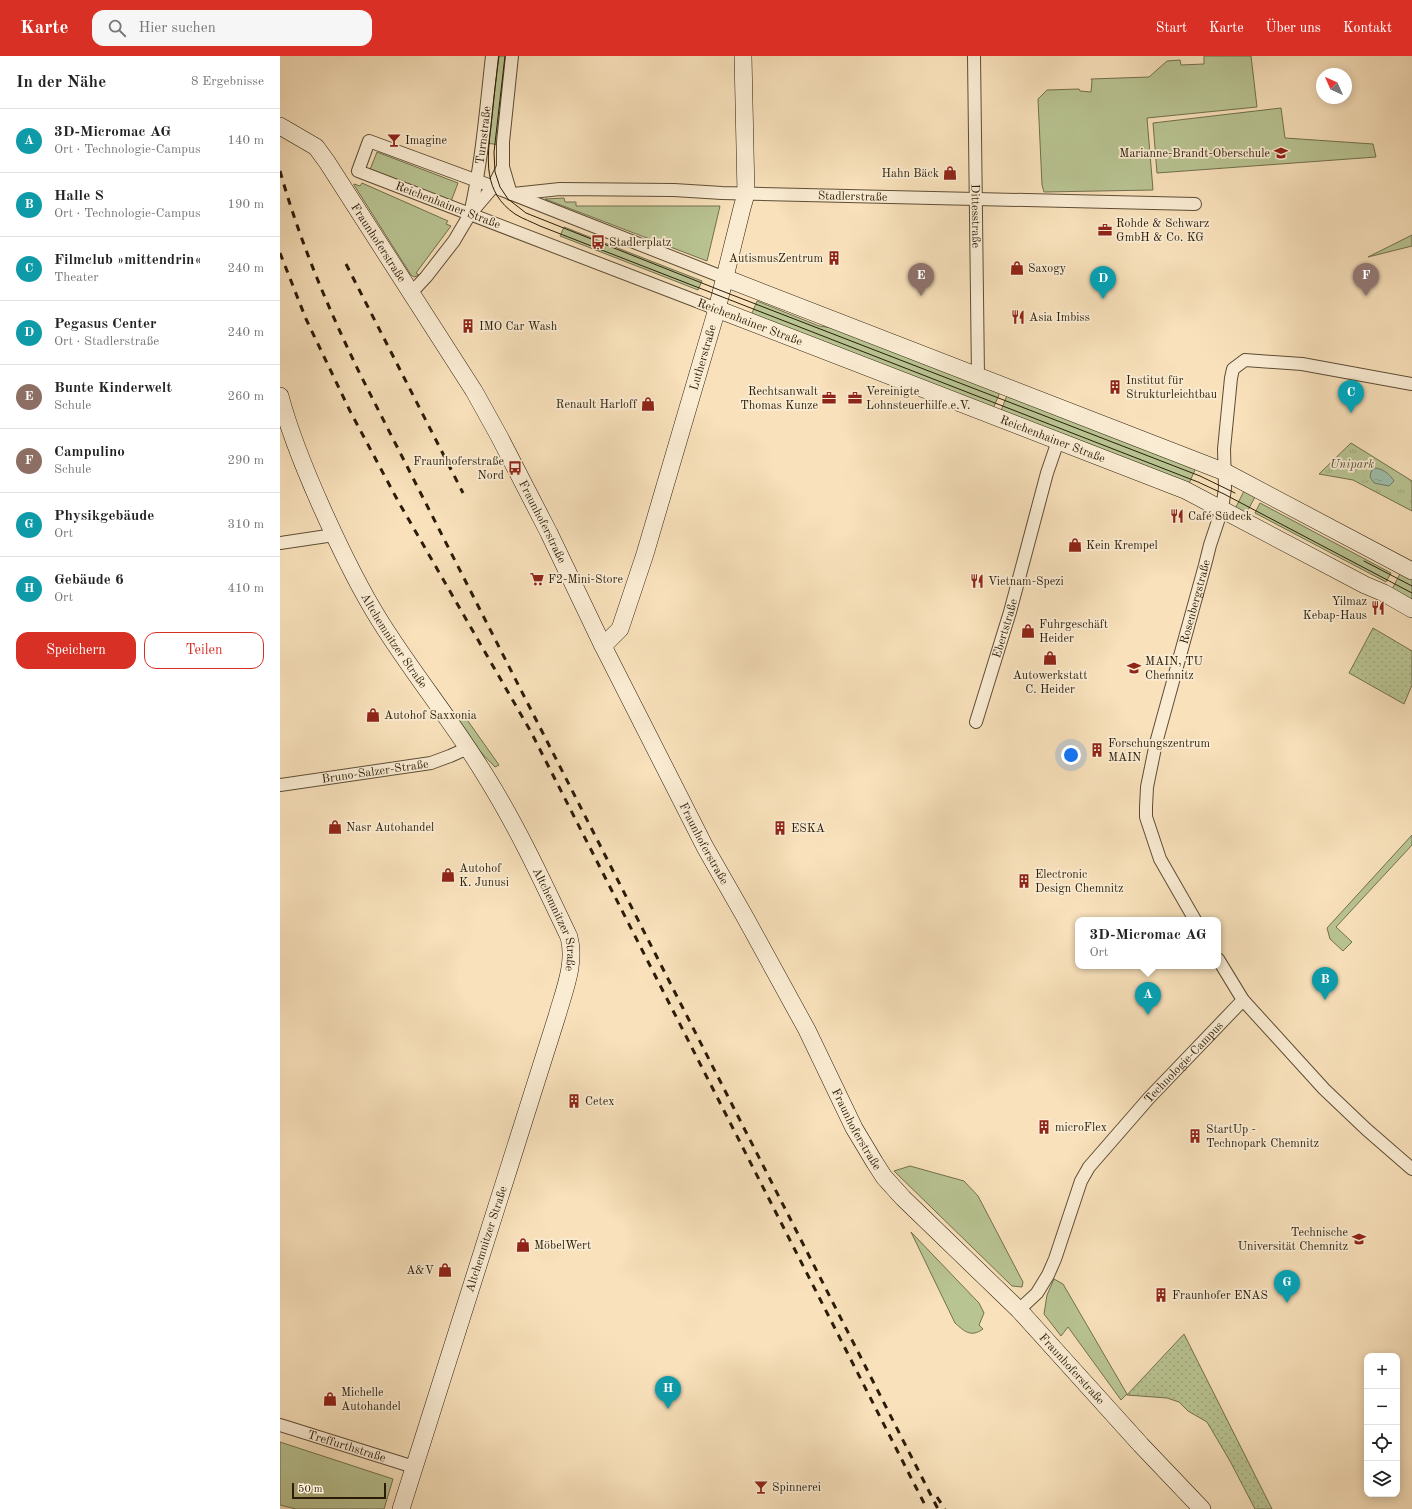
<!DOCTYPE html>
<html lang="de">
<meta charset="utf-8">
<style>
:root{--surface:#fff;--page:#f6f6f6;--text:#222;--muted:#767676;--line:#e0e0e0;--accent:#d93025}
body{margin:0;font-family:"Old Standard TT",serif;background:var(--page);color:var(--text)}
.controls{position:absolute;right:12px;bottom:12px;display:grid;overflow:hidden;border-radius:8px;box-shadow:0 2px 10px #0003}
.controls button{width:36px;height:36px;display:grid;place-items:center;padding:0;border:0;border-bottom:1px solid var(--line);background:var(--surface);color:var(--text);font:20px sans-serif}
.compass{position:absolute;left:1036px;top:12px;width:36px;height:36px;border-radius:50%;background:var(--surface);box-shadow:0 2px 10px #0003;rotate:315deg}
.scale{position:absolute;left:12px;bottom:10px;width:94px;box-sizing:border-box;padding-left:4px;border:2px solid #2b1c08;border-top:0;font-size:11px;line-height:14px;white-space:nowrap;color:#2b1c08;-webkit-text-stroke:3px #faecd3;paint-order:stroke}
.you{position:absolute;left:791px;top:699px;width:14px;height:14px;margin:-10px;border:3px solid #fff;border-radius:50%;background:#1a73e8;box-shadow:0 0 0 6px #1a73e833}
.badge{display:grid;place-items:center;width:26px;height:26px;border-radius:50%;background:var(--accent);color:#fff;font-size:13px;font-weight:700}
.pin{position:absolute;translate:-50% -33px;filter:drop-shadow(0 1px 2px #0008)}
.pin::after{content:'';position:absolute;top:21px;width:14px;height:12px;background:inherit;clip-path:polygon(0 0,100% 0,50% 100%)}
.popup{position:absolute;left:795px;top:861px;width:146px;height:52px;box-sizing:border-box;display:grid;place-content:center;border-radius:8px;background:var(--surface);filter:drop-shadow(0 1px 3px #0005);font-size:13px;white-space:nowrap;color:var(--muted)}
.popup b{font-size:15px;color:var(--text)}
.popup::after{content:'';position:absolute;left:50%;top:100%;margin-left:-8px;border:8px solid transparent;border-top-color:var(--surface)}
.list{margin:0;padding:0;list-style:none}
h2{display:flex;justify-content:space-between;align-items:center;height:52px;margin:0;padding:0 16px;font-size:17px}
h2 small{font-size:13px;font-weight:400;color:var(--muted)}
.list li{display:grid;grid-template-columns:26px 1fr auto;gap:12px;align-items:center;box-sizing:border-box;height:64px;padding:0 16px;border-top:1px solid var(--line)}
.list b{display:block;font-size:15px;white-space:nowrap}
.list p{margin:0;font-size:13px;white-space:nowrap;color:var(--muted)}
.list em{font-size:13px;font-style:normal;color:var(--muted)}
.actions{display:flex;gap:8px;padding:12px 16px}
.actions a{flex:1;padding:9px 0;border:1px solid var(--accent);border-radius:12px;text-align:center;font-size:14px;color:var(--accent)}
.actions .main{background:var(--accent);color:#fff}
.icon{flex:none;width:22px;height:22px;fill:none;stroke:currentColor;stroke-width:2;stroke-linecap:round;stroke-linejoin:round}
.map{position:relative;flex:none;width:1132px;height:1453px;overflow:hidden}
header{display:flex;align-items:center;gap:24px;box-sizing:border-box;height:56px;padding:0 20px;background:var(--accent);color:#fff}
header strong{font-size:19px}
nav{display:flex;gap:22px;margin-inline-start:auto;font-size:14px}
.search{width:280px;height:36px;background:var(--page);display:flex;align-items:center;gap:10px;box-sizing:border-box;padding:0 14px;border-radius:12px;color:var(--muted);font-size:15px}
main{display:flex}
aside{flex:1;background:var(--surface)}
.map>svg:first-child{display:block}
.grass{fill:#b9c493;stroke:#72704e}
.park{fill:url(#park-tufts);stroke:#72704e}
.garden{fill:url(#garden-dots);stroke:#72704e}
.water{fill:url(#water-ripples);stroke:#707d6a}
.lines{fill:none;stroke-linecap:round;stroke-linejoin:round}
.street-casing{stroke:#5e4d35;stroke-width:14}
.secondary-casing{stroke:#2b1c08;stroke-width:18}
.street{stroke:#faecd3;stroke-width:12}
.secondary{stroke:#faecd3;stroke-width:17}
.tram{stroke:#2b1c08;stroke-width:1}
.rail{stroke:#2b1c08;stroke-width:3;stroke-dasharray:7 7;stroke-linecap:butt}
.labels{text-anchor:middle;stroke-width:3.5;stroke-linejoin:round;paint-order:stroke}
.street-label{font-size:12px;fill:#2b1c08;stroke:#faecd3}
.poi-label{font-size:12px;fill:#2b1c08;stroke:#faecd3;text-anchor:start}
.park-label{font-size:12px;font-style:italic;fill:#564e32;stroke:#faecd3}
</style>
<header>
<strong>Karte</strong>
<div class="search"><svg class="icon" aria-label="search" viewBox="0 0 24 24"><circle cx="10" cy="10" r="6"/><path d="M15 15l6 6"/></svg>Hier suchen</div>
<nav><a>Start</a><a>Karte</a><a>Über uns</a><a>Kontakt</a></nav>
</header>
<main>
<aside>
<h2>In der Nähe<small>8 Ergebnisse</small></h2>
<ul class="list">
<li><span class="badge" style="background:#0f9aa8">A</span><div><b>3D-Micromac AG</b><p>Ort · Technologie-Campus</p></div><em>140 m</em></li>
<li><span class="badge" style="background:#0f9aa8">B</span><div><b>Halle S</b><p>Ort · Technologie-Campus</p></div><em>190 m</em></li>
<li><span class="badge" style="background:#0f9aa8">C</span><div><b>Filmclub »mittendrin«</b><p>Theater</p></div><em>240 m</em></li>
<li><span class="badge" style="background:#0f9aa8">D</span><div><b>Pegasus Center</b><p>Ort · Stadlerstraße</p></div><em>240 m</em></li>
<li><span class="badge" style="background:#8d6e63">E</span><div><b>Bunte Kinderwelt</b><p>Schule</p></div><em>260 m</em></li>
<li><span class="badge" style="background:#8d6e63">F</span><div><b>Campulino</b><p>Schule</p></div><em>290 m</em></li>
<li><span class="badge" style="background:#0f9aa8">G</span><div><b>Physikgebäude</b><p>Ort</p></div><em>310 m</em></li>
<li><span class="badge" style="background:#0f9aa8">H</span><div><b>Gebäude 6</b><p>Ort</p></div><em>410 m</em></li>
</ul>
<div class="actions"><a class="main">Speichern</a><a>Teilen</a></div>
</aside>
<div class="map">
<svg width="1132" height="1453" viewBox="0 0 1132 1453">
<defs>
<pattern id="park-tufts" width="24" height="20" patternUnits="userSpaceOnUse"><rect width="24" height="20" fill="#b9c493"/><path d="M3 7l-1-3M5 7V3M7 7l1-3M15 17l-1-3M17 17v-4M19 17l1-3" fill="none" stroke="#9fa87d"/></pattern>
<pattern id="garden-dots" width="8" height="8" patternUnits="userSpaceOnUse"><rect width="8" height="8" fill="#b9c493"/><path d="M2 2h.1M6 6h.1" fill="none" stroke="#9fa87d" stroke-width="1.8" stroke-linecap="round"/></pattern>
<pattern id="water-ripples" width="26" height="14" patternUnits="userSpaceOnUse"><rect width="26" height="14" fill="#9ebeab"/><path d="M2 4q2-2 4 0t4 0M15 11q2-2 4 0t4 0" fill="none" stroke="#88a392"/></pattern>
</defs>
<rect width="100%" height="100%" fill="#f8e1bb"/>
<filter id="stains"><feTurbulence type="fractalNoise" baseFrequency=".005" numOctaves="4"/><feColorMatrix values="0 0 0 0 .2 0 0 0 0 .09 0 0 0 0 .02 0 0 0 .5 -.17"/></filter>
<radialGradient id="worn" r=".72"><stop offset=".6" stop-color="#630" stop-opacity="0"/><stop offset="1" stop-color="#630" stop-opacity=".3"/></radialGradient>
<path class="grass" d="M215 0H229L220 89 206 87Z
M924 0H971L977 51 867 62 873 134 764 136 762 129 758 43 767 34 799 33 800 35 811 36 812 25 811 23 869 21 887 5 900 4 901 9 924 8Z
M1001 52 1005 82 1093 88 1096 101 877 117 873 67Z
M97 96 178 127 170 148 89 116Z
M82 127 168 165 166 168 171 170 136 217 139 219 134 221 131 219 74 129V128L80 130Z
M284 142 285 146H296V150H440L427 205 265 143Z
M284 171 422 225 418 234 280 180Z
M1132 179V190L1088 201Z
M477 245 539 270 566 274 721 334 712 355 470 262Z
M728 337 917 409 908 430 720 357Z
M964 435 977 437 965 460 955 453Z
M980 447 1111 517 1106 526 975 457Z
M1122 514 1132 519V548L1110 537Z
M183 658 219 709 215 711 192 687 176 662Z
M1132 779V789L1056 871 1072 886 1063 895 1050 883 1047 872Z
M630 1110 684 1125 698 1140 743 1226 742 1231 732 1230 614 1115Z
M631 1176 699 1247 704 1257 699 1269 703 1273C691 1282 684 1275 675 1267Z
M774 1223 783 1228 847 1338 841 1344 788 1271 781 1280 764 1258 767 1239Z
M0 1386 113 1423 104 1453H16L0 1449Z"/>
<path class="park" d="M1071 387 1132 425V455L1073 424 1039 418Z"/>
<path class="garden" d="M1093 572 1132 595V629L1124 648 1069 617Z
M904 1278 916 1302 992 1453H975L950 1405 927 1366 908 1355 899 1346 887 1342 847 1339Z"/>
<path class="water" d="M1094 412C1102 412 1110 418 1114 425L1109 430 1094 427 1090 421 1091 416Z"/>
<g class="lines">
<defs>
<g id="street">
<path id="s1" d="M694 0 698 320"/>
<path d="M231 138 223 111V86L232 0"/>
<path id="s2" d="M233 138 280 133 394 134 442 137 915 148"/>
<path id="s3" d="M190 158C202 106 206 53 212 0"/>
<path d="M131 237 146 221 174 185 190 158 213 131 223 111"/>
<path d="M437 253 78 115 89 85 222 134 445 222"/>
<path d="M0 487 54 479"/>
<path id="s4" d="M696 666 730 556 767 417 778 385"/>
<path id="s5" d="M0 729 151 707 170 700 188 692"/>
<path id="s6" d="M915 864 880 803 866 761V751L867 731 876 687 925 509 930 489 942 453 945 432 944 393 951 322 953 313 965 304 1022 308 1132 328"/>
<path d="M938 903 963 944 1044 1033 1086 1073 1132 1113"/>
<path id="s7" d="M739 1254 757 1237 768 1219 775 1203 801 1125 809 1111 869 1042 963 944"/>
<path id="s8" d="M0 1369 134 1411"/>
</g>
<g id="secondary">
<path id="s9" d="M0 70 36 91 47 106 194 335 219 380 269 477 323 590 425 791 465 861 527 974 574 1072 595 1107 604 1121 623 1142 739 1254 861 1389 922 1453"/>
<path d="M445 222 945 416 1132 515"/>
<path id="s10" d="M437 253 905 434 1085 529 1104 537 1132 553"/>
<path id="s11" d="M0 340C10 378 25 414 41 450 58 488 78 530 100 565 133 618 173 666 205 719 237 770 263 826 289 881 296 907 284 935 277 960L121 1453"/>
<path id="s12" d="M323 590 340 573 365 498 437 253 462 152 466 138 463 0"/>
</g>
</defs>
<use href="#street" class="street-casing"/>
<use href="#secondary" class="secondary-casing"/>
<use href="#street" class="street"/>
<use href="#secondary" class="secondary"/>
<path class="tram" d="M219 0C216 23 213 47 211 70 207 104 203 136 235 158 243 163 252 166 260 170L918 426 944 438 1132 537
M225 0 214 96 215 116 220 131 228 143 246 157 442 235 920 420 955 437
M1084 505 1132 530"/>
<path class="rail" d="M0 115C20 186 48 252 80 318L658 1453
M0 197 26 263 70 355 118 445 251 676 647 1453
M66 208 183 437
M657 1441 665 1453"/>
</g>
<defs>
<symbol id="bar-bare" viewBox="-9 -9 18 18"><path d="M-6-5H6L.8 .8V4.5H3.5V6h-7V4.5H-.8V.8Z" fill="#8f2418" stroke="#faecd3" stroke-width="2.5" paint-order="stroke"/></symbol>
<symbol id="school-bare" viewBox="-9 -9 18 18"><path d="M0-5L7-2L0 1L-7-2ZM-4 1L0 2.5L4 1V4Q0 6-4 4Z" fill="#8f2418" stroke="#faecd3" stroke-width="2.5" paint-order="stroke"/></symbol>
<symbol id="shop-bare" viewBox="-9 -9 18 18"><path d="M-5-2.5h2.3a2.7 3.5 0 0 1 5.4 0H5L5.5 6h-11ZM-1.5-2.5h3a1.5 2.3 0 0 0-3 0Z" fill="#8f2418" stroke="#faecd3" stroke-width="2.5" paint-order="stroke"/></symbol>
<symbol id="office-bare" viewBox="-9 -9 18 18"><path d="M-6-3h4V-5.5h4V-3h4V5H-6ZM-1-4.5V-3h2v-1.5ZM-6 0V1H6V0Z" fill="#8f2418" stroke="#faecd3" stroke-width="2.5" paint-order="stroke"/></symbol>
<symbol id="bus-bare" viewBox="-9 -9 18 18"><path d="M-5-6H5V4H4V6H2V4H-2V6H-4V4H-5ZM-3.5-4V0h7V-4ZM-3.5 1.2v1.5H-2V1.2ZM2 1.2v1.5H3.5V1.2Z" fill="#8f2418" stroke="#faecd3" stroke-width="2.5" paint-order="stroke"/></symbol>
<symbol id="building-bare" viewBox="-9 -9 18 18"><path d="M-4-6H4V6H1V3H-1V6H-4ZM-2.5-4.3h1.7v1.8h-1.7ZM.8-4.3h1.7v1.8H.8ZM-2.5-1h1.7V.8h-1.7ZM.8-1h1.7V.8H.8Z" fill="#8f2418" stroke="#faecd3" stroke-width="2.5" paint-order="stroke"/></symbol>
<symbol id="restaurant-bare" viewBox="-9 -9 18 18"><path d="M-5-6h1v4h1v-4h1v4h1v-4h1v5L-1.5 .5V6h-2V.5L-5-1ZM5-6V6H3V1.5H1.5Q1.5-4 5-6Z" fill="#8f2418" stroke="#faecd3" stroke-width="2.5" paint-order="stroke"/></symbol>
<symbol id="supermarket-bare" viewBox="-9 -9 18 18"><path d="M-6-5.5h2.5l.6 2H6L4.5 2H-2.5L-4.4-4H-6ZM-1.5 3.2a1.3 1.3 0 1 0 .1 0ZM3 3.2a1.3 1.3 0 1 0 .1 0Z" fill="#8f2418" stroke="#faecd3" stroke-width="2.5" paint-order="stroke"/></symbol>
<symbol id="university-bare" viewBox="-9 -9 18 18"><path d="M0-5L7-2L0 1L-7-2ZM-4 1L0 2.5L4 1V4Q0 6-4 4Z" fill="#8f2418" stroke="#faecd3" stroke-width="2.5" paint-order="stroke"/></symbol>
</defs>
<g fill-rule="evenodd">
<use href="#bar-bare" x="104" y="74" width="20" height="20"/>
<use href="#school-bare" x="991" y="87" width="20" height="20"/>
<use href="#shop-bare" x="660" y="107" width="20" height="20"/>
<use href="#office-bare" x="815" y="164" width="20" height="20"/>
<use href="#bus-bare" x="308" y="176" width="20" height="20"/>
<use href="#building-bare" x="544" y="192" width="20" height="20"/>
<use href="#shop-bare" x="727" y="202" width="20" height="20"/>
<use href="#restaurant-bare" x="728" y="251" width="20" height="20"/>
<use href="#building-bare" x="178" y="260" width="20" height="20"/>
<use href="#building-bare" x="825" y="321" width="20" height="20"/>
<use href="#office-bare" x="539" y="332" width="20" height="20"/>
<use href="#office-bare" x="565" y="332" width="20" height="20"/>
<use href="#shop-bare" x="358" y="338" width="20" height="20"/>
<use href="#bus-bare" x="225" y="402" width="20" height="20"/>
<use href="#restaurant-bare" x="887" y="450" width="20" height="20"/>
<use href="#shop-bare" x="785" y="479" width="20" height="20"/>
<use href="#supermarket-bare" x="247" y="513" width="20" height="20"/>
<use href="#restaurant-bare" x="687" y="515" width="20" height="20"/>
<use href="#restaurant-bare" x="1088" y="542" width="20" height="20"/>
<use href="#shop-bare" x="738" y="565" width="20" height="20"/>
<use href="#shop-bare" x="760" y="592" width="20" height="20"/>
<use href="#university-bare" x="844" y="602" width="20" height="20"/>
<use href="#shop-bare" x="83" y="649" width="20" height="20"/>
<use href="#building-bare" x="807" y="684" width="20" height="20"/>
<use href="#shop-bare" x="45" y="761" width="20" height="20"/>
<use href="#building-bare" x="490" y="762" width="20" height="20"/>
<use href="#shop-bare" x="158" y="809" width="20" height="20"/>
<use href="#building-bare" x="734" y="815" width="20" height="20"/>
<use href="#building-bare" x="284" y="1035" width="20" height="20"/>
<use href="#building-bare" x="754" y="1061" width="20" height="20"/>
<use href="#building-bare" x="905" y="1070" width="20" height="20"/>
<use href="#university-bare" x="1069" y="1173" width="20" height="20"/>
<use href="#shop-bare" x="233" y="1179" width="20" height="20"/>
<use href="#shop-bare" x="155" y="1204" width="20" height="20"/>
<use href="#building-bare" x="871" y="1229" width="20" height="20"/>
<use href="#shop-bare" x="40" y="1333" width="20" height="20"/>
<use href="#bar-bare" x="471" y="1421" width="20" height="20"/>
</g>
<g class="labels">
<g class="street-label">
<text dy="4" stroke="none"><textPath href="#s3" startOffset="80">Turnstraße</textPath></text>
<text dy="4" stroke="none"><textPath href="#s2" startOffset="340">Stadlerstraße</textPath></text>
<text transform="translate(168 149) rotate(21)" y="4">Reichenhainer Straße</text>
<text dy="4" stroke="none"><textPath href="#s1" startOffset="160">Dittesstraße</textPath></text>
<text dy="4" stroke="none"><textPath href="#s9" startOffset="156">Fraunhoferstraße</textPath></text>
<text transform="translate(470 266) rotate(21)" y="4">Reichenhainer Straße</text>
<text dy="4" stroke="none"><textPath href="#s12" startOffset="308">Lutherstraße</textPath></text>
<text dy="4" stroke="none"><textPath href="#s10" startOffset="360">Reichenhainer Straße</textPath></text>
<text dy="4" stroke="none"><textPath href="#s9" startOffset="480">Fraunhoferstraße</textPath></text>
<text dy="4" stroke="none"><textPath href="#s6" startOffset="336">Rosenbergstraße</textPath></text>
<text dy="4" stroke="none"><textPath href="#s4" startOffset="98">Ebertstraße</textPath></text>
<text dy="4" stroke="none"><textPath href="#s11" startOffset="271">Altchemnitzer Straße</textPath></text>
<text dy="4" stroke="none"><textPath href="#s5" startOffset="96">Bruno-Salzer-Straße</textPath></text>
<text dy="4" stroke="none"><textPath href="#s9" startOffset="840">Fraunhoferstraße</textPath></text>
<text dy="4" stroke="none"><textPath href="#s11" startOffset="595">Altchemnitzer Straße</textPath></text>
<text dy="4" stroke="none"><textPath href="#s7" startOffset="303">Technologie-Campus</textPath></text>
<text dy="4" stroke="none"><textPath href="#s9" startOffset="1164">Fraunhoferstraße</textPath></text>
<text transform="translate(206 1183) rotate(-72)" y="4">Altchemnitzer Straße</text>
<text dy="4" stroke="none"><textPath href="#s9" startOffset="1488">Fraunhoferstraße</textPath></text>
<text dy="4" stroke="none"><textPath href="#s8" startOffset="70">Treffurthstraße</textPath></text>
</g>
<g class="poi-label">
<text x="125" y="88">Imagine</text>
<text x="990" y="101" text-anchor="end">Marianne-Brandt-Oberschule</text>
<text x="659" y="121" text-anchor="end">Hahn Bäck</text>
<text x="836" y="171">Rohde &amp; Schwarz<tspan x="836" dy="14">GmbH &amp; Co. KG</tspan></text>
<text x="329" y="190">Stadlerplatz</text>
<text x="543" y="206" text-anchor="end">AutismusZentrum</text>
<text x="748" y="216">Saxogy</text>
<text x="749" y="265">Asia Imbiss</text>
<text x="199" y="274">IMO Car Wash</text>
<text x="846" y="328">Institut für<tspan x="846" dy="14">Strukturleichtbau</tspan></text>
<text x="538" y="339" text-anchor="end">Rechtsanwalt<tspan x="538" dy="14">Thomas Kunze</tspan></text>
<text x="586" y="339">Vereinigte<tspan x="586" dy="14">Lohnsteuerhilfe e.V.</tspan></text>
<text x="357" y="352" text-anchor="end">Renault Harloff</text>
<text x="224" y="409" text-anchor="end">Fraunhoferstraße<tspan x="224" dy="14">Nord</tspan></text>
<text x="908" y="464">Café Südeck</text>
<text x="806" y="493">Kein Krempel</text>
<text x="268" y="527">F2-Mini-Store</text>
<text x="708" y="529">Vietnam-Spezi</text>
<text x="1087" y="549" text-anchor="end">Yilmaz<tspan x="1087" dy="14">Kebap-Haus</tspan></text>
<text x="759" y="572">Fuhrgeschäft<tspan x="759" dy="14">Heider</tspan></text>
<text x="865" y="609">MAIN, TU<tspan x="865" dy="14">Chemnitz</tspan></text>
<text x="770" y="623" text-anchor="middle">Autowerkstatt<tspan x="770" dy="14">C. Heider</tspan></text>
<text x="104" y="663">Autohof Saxxonia</text>
<text x="828" y="691">Forschungszentrum<tspan x="828" dy="14">MAIN</tspan></text>
<text x="66" y="775">Nasr Autohandel</text>
<text x="511" y="776">ESKA</text>
<text x="179" y="816">Autohof<tspan x="179" dy="14">K. Junusi</tspan></text>
<text x="755" y="822">Electronic<tspan x="755" dy="14">Design Chemnitz</tspan></text>
<text x="305" y="1049">Cetex</text>
<text x="775" y="1075">microFlex</text>
<text x="926" y="1077">StartUp -<tspan x="926" dy="14">Technopark Chemnitz</tspan></text>
<text x="1068" y="1180" text-anchor="end">Technische<tspan x="1068" dy="14">Universität Chemnitz</tspan></text>
<text x="254" y="1193">MöbelWert</text>
<text x="154" y="1218" text-anchor="end">A&amp;V</text>
<text x="892" y="1243">Fraunhofer ENAS</text>
<text x="61" y="1340">Michelle<tspan x="61" dy="14">Autohandel</tspan></text>
<text x="492" y="1435">Spinnerei</text>
</g>
<g class="park-label">
<text x="1072" y="412">Unipark</text>
</g>
</g>
<rect width="100%" height="100%" filter="url(#stains)"/>
<rect width="100%" height="100%" fill="url(#worn)"/>
</svg>
<div class="controls">
<button>+</button>
<button>−</button>
<button><svg class="icon" aria-label="locate" viewBox="0 0 24 24"><circle cx="12" cy="12" r="6"/><path d="M12 2v4M12 18v4M2 12h4M18 12h4"/></svg></button>
<button><svg class="icon" aria-label="layers" viewBox="0 0 24 24"><path d="M12 4l9 5-9 5-9-5zM3 14l9 5 9-5"/></svg></button>
</div>
<svg class="compass" viewBox="-18 -18 36 36"><path d="M0-13l5 13h-10z" fill="#e53935"/><path d="M0 13l5-13h-10z" fill="#767676"/></svg>
<div class="scale">50 m</div>
<div class="you"></div>
<div class="pin badge" style="left:868px;top:959px;background:#0f9aa8">A</div>
<div class="popup"><b>3D-Micromac AG</b>Ort</div>
<div class="pin badge" style="left:1045px;top:944px;background:#0f9aa8">B</div>
<div class="pin badge" style="left:1071px;top:357px;background:#0f9aa8">C</div>
<div class="pin badge" style="left:823px;top:243px;background:#0f9aa8">D</div>
<div class="pin badge" style="left:641px;top:240px;background:#8d6e63">E</div>
<div class="pin badge" style="left:1086px;top:240px;background:#8d6e63">F</div>
<div class="pin badge" style="left:1007px;top:1247px;background:#0f9aa8">G</div>
<div class="pin badge" style="left:388px;top:1353px;background:#0f9aa8">H</div>
</div>
</main>
